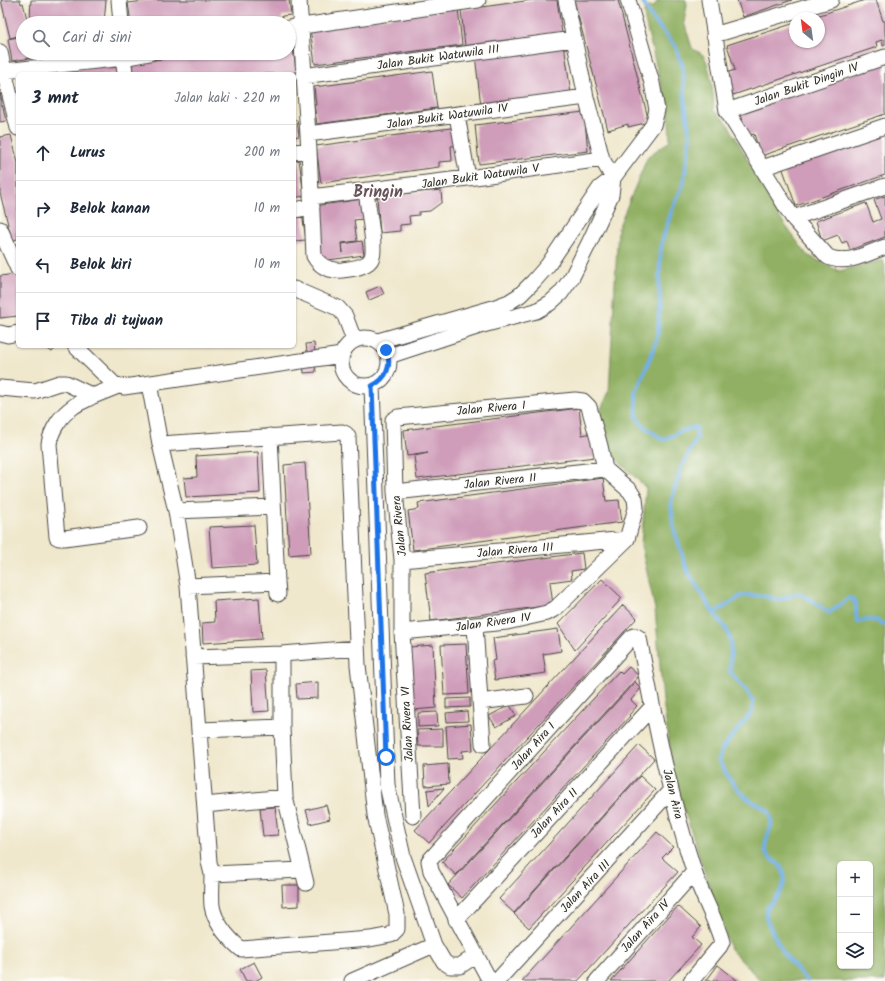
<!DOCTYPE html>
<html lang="id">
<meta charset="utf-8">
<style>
:root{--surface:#fff;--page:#f2f2f3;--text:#1f2937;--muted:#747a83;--line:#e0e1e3}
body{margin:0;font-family:Kalam,sans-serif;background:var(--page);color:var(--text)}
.controls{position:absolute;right:12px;bottom:12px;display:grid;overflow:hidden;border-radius:6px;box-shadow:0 1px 3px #0004}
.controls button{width:36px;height:36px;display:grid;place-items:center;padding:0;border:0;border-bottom:1px solid var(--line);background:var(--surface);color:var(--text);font:20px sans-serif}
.compass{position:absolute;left:789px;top:12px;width:36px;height:36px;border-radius:50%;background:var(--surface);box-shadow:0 1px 3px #0004;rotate:331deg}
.stop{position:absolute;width:12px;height:12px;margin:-9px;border:3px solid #1a73e8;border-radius:50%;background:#fff}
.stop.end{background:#1a73e8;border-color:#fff;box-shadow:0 1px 4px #0008}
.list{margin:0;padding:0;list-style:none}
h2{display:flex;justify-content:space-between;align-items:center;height:52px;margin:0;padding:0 16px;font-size:17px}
h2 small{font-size:13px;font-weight:400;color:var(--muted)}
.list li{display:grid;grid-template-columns:26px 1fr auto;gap:12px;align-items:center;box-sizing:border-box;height:56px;padding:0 16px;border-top:1px solid var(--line)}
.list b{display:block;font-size:15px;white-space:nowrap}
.list em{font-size:13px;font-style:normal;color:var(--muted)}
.icon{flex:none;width:22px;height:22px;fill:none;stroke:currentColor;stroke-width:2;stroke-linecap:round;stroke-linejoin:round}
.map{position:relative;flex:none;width:885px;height:981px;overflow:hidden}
.search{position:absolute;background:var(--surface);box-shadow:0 1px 3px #0004;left:16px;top:16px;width:280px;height:44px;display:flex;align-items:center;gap:10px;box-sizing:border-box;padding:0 14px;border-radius:22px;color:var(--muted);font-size:15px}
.panel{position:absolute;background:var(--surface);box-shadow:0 1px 3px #0004;left:16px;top:72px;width:280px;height:276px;border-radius:6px}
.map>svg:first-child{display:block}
.forest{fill:#91b063;stroke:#5e6e47;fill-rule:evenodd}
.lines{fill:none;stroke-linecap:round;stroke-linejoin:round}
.stream{stroke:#73b0e5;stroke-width:4}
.building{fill:#cf9cb9}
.minor-casing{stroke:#494743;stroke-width:17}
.minor{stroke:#fff;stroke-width:15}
.route{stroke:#1a73e8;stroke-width:5}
.labels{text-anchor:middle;stroke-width:3;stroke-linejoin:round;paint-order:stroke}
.street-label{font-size:12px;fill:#2b2b2b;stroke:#fdfcf7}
.district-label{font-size:16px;font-weight:bold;fill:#64535d;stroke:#fdfcf7}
</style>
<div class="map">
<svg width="885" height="981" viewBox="0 0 885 981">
<rect width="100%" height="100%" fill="#fdfcf7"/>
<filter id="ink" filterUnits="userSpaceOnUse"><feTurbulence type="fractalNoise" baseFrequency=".025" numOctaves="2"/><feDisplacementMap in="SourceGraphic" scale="8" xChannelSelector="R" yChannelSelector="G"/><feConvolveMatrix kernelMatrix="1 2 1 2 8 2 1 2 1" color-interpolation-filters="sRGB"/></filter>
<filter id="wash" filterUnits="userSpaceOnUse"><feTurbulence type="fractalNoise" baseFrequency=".012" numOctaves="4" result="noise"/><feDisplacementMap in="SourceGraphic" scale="16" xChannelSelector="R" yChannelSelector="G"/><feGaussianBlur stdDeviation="0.9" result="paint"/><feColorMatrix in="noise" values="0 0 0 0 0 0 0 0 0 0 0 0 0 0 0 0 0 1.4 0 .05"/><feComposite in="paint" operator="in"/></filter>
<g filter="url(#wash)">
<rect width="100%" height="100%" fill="#f0e8cd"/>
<path class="forest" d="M658 0H686L687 5 684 22 692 48C695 51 700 52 703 55 710 63 715 99 713 110L727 122 780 218 807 255 839 271 883 260 885 266V981H761L730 949 674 779 663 701 655 609 641 545 646 488 612 455 600 411 609 392 618 228 648 156 670 141 668 102 662 89 645 21 644 11 648 7H654ZM840 864H870V966H840Z"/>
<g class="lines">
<path class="stream" d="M641 0 652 18 676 47 683 68 685 101 690 137 683 186 672 209 661 245 659 286 660 298 658 333 655 345 636 393 637 418 644 426 663 440 684 430 696 427 697 438 681 468 671 502 673 525 687 570 713 612 727 630 731 643 730 672 746 690 753 701 752 712 723 748 718 759C728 777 734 788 750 800 755 804 764 806 768 811 777 823 765 835 765 849 765 859 778 861 782 868 790 884 777 898 767 908L766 919 783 953 807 981
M713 612 721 609 741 596 747 595 765 596 778 600 799 593 814 602 829 613 849 598 854 600C858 607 854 614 858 622 871 619 873 618 885 625"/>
</g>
<g id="blocks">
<path class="building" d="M1 0H20L21 4 23 3 28 23H23V35L10 38Z
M31 0H106L104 23H82L30 19Z
M152 0H289L291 15 282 16V20L257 23H131L128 3Z
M532 0H557L562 33 465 46 461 10Z
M574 0H618L649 122 628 127V124L608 130Z
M737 0H792L743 17Z
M865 0H876L883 21H885V45L883 46 882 40 876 42 877 47 733 95 726 73 735 70 727 45 795 23V42H819V18H811Z
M458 8 462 45 315 64 310 28Z
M23 36V53L57 54 12 61 8 39Z
M292 41 297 78H294V74H133L132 63 205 53H289V42Z
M564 44 571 94 481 106 475 55Z
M117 63 119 74H40Z
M885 63V114L761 156 754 134 748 136 740 112Z
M432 71 437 108 317 124 314 105H316L314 87Z
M0 93 6 121 0 122Z
M584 112 588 151 479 164 475 125Z
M294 120H297L299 136 294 137Z
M458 127 461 145 451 146 452 161 439 162V167L321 183 316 146Z
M885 127V175L796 206 781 164Z
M11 135 18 163V239L12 240 0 193V137Z
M299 160 304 196 294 198V161Z
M441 190 442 202 430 211 419 212V215L409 216 410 224 400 225V231L380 233 377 196Z
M885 196V237L850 250 847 241 842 243 838 235 822 241 816 221 866 203 873 222 881 219 874 200Z
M362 199 364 219 354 220 357 241 342 243 343 253 342 244 362 241 364 255 322 261 315 206Z
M302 213 306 240 294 241V214Z
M16 274 18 298V316L0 318V276Z
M380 286 384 294 369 300 366 292Z
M314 343 315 352H307L306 344Z
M44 346H57L52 352Z
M315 361 316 372 304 373 303 362Z
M579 408 582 435 592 433 595 457 417 479 414 456 428 453 407 456 404 430Z
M258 452 260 493 186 497 184 478 197 477 196 456Z
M305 463 311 553 289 555 284 465Z
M603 478 606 501 619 500 622 522 413 550 408 511 419 509 418 503Z
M254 525 257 565 212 568 209 527Z
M582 553 584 569 571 571 572 579 550 582 553 605 431 621 425 573Z
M602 579 622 598 575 650 558 624Z
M259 598 262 639 203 643 202 623 215 622 214 601Z
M623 605 637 618 429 843 415 830Z
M558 629 561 651 543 654 546 673 495 680 492 661 496 660 493 638Z
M466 644 469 694 444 695 441 645Z
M433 645 436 708 413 710 410 647Z
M629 667 639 676 456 875 442 862 619 671 622 674Z
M266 670 269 711 253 712 251 671Z
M318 682V698L297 699 296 684Z
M635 682 641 688 631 700 637 706 629 715 630 716 462 898 448 885Z
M470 698V707L446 708V699Z
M510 705 516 716 496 727 489 716Z
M467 711 468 721 447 722 446 713Z
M437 712 438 726 418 727V713Z
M471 724 473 750 462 751 463 758 448 759 446 726Z
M443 729V746H418L417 730Z
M639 745 654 759 514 913 499 899Z
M448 764 449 784 425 786 424 766Z
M640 776 655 790 529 928 514 914Z
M444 788 429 806 427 790Z
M326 805 330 819 310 824 306 810Z
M275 807 278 835 263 836 260 808Z
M657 832 673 847 662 858 678 872 637 916 578 981H522Z
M282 885H299V906L283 907Z
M678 906 701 927 692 937 701 945 681 967 668 981H611Z
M254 962 262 977 255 981H246L240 969Z
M718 965 738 981H706Z"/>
</g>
</g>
<g filter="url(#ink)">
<use href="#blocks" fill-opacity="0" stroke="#494743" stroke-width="1"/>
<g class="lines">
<defs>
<path id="minor" d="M119 0 121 23
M299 0 309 150 314 256C320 267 330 271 342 270 351 269 369 267 372 257 376 248 367 203 366 190
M709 0 727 111 793 218 828 257C847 265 866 254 885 247
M289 28 478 0
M714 35 831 0
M0 52 4 71 18 128
M123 53 125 74
M4 71 124 58 150 53
M303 76 573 39
M727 111 885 57
M457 115 468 178
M308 134 586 97
M294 152 309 150
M762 168 885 126
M311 197 468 178 602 159
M294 210 312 207
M793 218 885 186
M0 229 18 269
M294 289 338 308 345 316 354 340
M0 333 8 335 18 333
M341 362a24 24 0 1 1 48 0a24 24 0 1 1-48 0Z
M378 341 493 308 509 302 520 295 534 281 548 265 600 188 613 178 653 125 657 110 652 83 628 0
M75 346 114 384 124 387 342 355
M389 356 483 325 536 311 550 303 561 293 572 277 590 241 611 195 613 178 602 159 586 97 566 0
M149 383 160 444
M372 386 387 785 403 857 434 945 444 962 450 966H460L475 956
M0 388 35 391 59 383H66L93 396 118 386
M93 396C87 400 79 402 73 407 61 415 51 430 49 444L57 537 59 538H64L139 528
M270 436 277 582 278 594
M395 492 605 469
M176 511 273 507
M402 560 627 539
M188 586 277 582
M475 626 483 744
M402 632 507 622 547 613 556 608 627 539 636 508 635 499 630 491 605 469 600 446 589 407 583 401 575 400 398 417 393 420 395 492 402 560V632L413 816
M282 654V727L285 797 306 883
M193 657 282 654 357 648
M480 702 526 696
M199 730 282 727
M205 805 285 797
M212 874C212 884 211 896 212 906 215 923 228 938 241 949L370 939 391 935 397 929V914L375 815 358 665 348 437 346 434 342 432 160 444 176 511 188 586 209 862 212 874 302 870
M456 920 652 707
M352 981 434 945
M490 981 431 871 429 861 631 638 634 636H636L639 638C654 716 669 795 694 871 701 895 715 917 722 942L720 946 691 981
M497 981 671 790
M597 981 694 872"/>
</defs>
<use href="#minor" class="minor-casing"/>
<use href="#minor" class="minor"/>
</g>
</g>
<g class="lines" filter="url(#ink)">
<path class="route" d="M386 757 372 386C386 379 393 366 386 350"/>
</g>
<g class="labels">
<g class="street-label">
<text transform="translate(438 57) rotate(-8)" y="4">Jalan Bukit Watuwila III</text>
<text transform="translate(806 84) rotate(-19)" y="4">Jalan Bukit Dingin IV</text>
<text transform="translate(447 116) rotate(-8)" y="4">Jalan Bukit Watuwila IV</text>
<text transform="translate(480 176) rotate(-8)" y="4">Jalan Bukit Watuwila V</text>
<text transform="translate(491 408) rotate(-5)" y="4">Jalan Rivera I</text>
<text transform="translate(500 481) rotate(-6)" y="4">Jalan Rivera II</text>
<text transform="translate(399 526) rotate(-96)" y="4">Jalan Rivera</text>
<text transform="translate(515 550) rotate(-5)" y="4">Jalan Rivera III</text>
<text transform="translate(493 622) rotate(-8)" y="4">Jalan Rivera IV</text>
<text transform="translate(407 724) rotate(-93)" y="4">Jalan Rivera VI</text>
<text transform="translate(533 746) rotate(-48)" y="4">Jalan Aira I</text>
<text transform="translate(673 794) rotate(76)" y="4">Jalan Aira</text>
<text transform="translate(554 813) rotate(-47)" y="4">Jalan Aira II</text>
<text transform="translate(585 886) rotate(-47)" y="4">Jalan Aira III</text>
<text transform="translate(645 926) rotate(-48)" y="4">Jalan Aira IV</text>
</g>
<g class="district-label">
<text x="378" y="197">Bringin</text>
</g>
</g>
</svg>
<div class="controls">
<button>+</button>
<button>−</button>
<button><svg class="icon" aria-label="layers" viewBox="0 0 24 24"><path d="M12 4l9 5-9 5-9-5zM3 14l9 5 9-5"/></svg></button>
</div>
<svg class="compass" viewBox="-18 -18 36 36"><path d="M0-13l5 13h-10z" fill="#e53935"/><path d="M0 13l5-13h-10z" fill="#747a83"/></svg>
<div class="stop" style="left:386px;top:757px"></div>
<div class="stop end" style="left:386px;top:350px"></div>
<div class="search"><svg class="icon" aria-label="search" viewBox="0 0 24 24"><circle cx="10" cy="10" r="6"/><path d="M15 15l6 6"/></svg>Cari di sini</div>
<section class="panel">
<h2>3 mnt<small>Jalan kaki · 220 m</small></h2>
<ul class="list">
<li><svg class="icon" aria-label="ahead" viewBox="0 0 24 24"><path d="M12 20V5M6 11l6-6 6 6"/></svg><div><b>Lurus</b></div><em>200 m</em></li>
<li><svg class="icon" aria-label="right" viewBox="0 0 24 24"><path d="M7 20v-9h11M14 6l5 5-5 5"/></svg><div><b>Belok kanan</b></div><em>10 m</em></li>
<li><svg class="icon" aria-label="left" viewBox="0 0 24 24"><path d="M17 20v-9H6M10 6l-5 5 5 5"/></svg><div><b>Belok kiri</b></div><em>10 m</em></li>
<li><svg class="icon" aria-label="arrive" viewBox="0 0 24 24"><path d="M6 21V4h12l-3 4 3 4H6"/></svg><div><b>Tiba di tujuan</b></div></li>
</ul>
</section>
</div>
